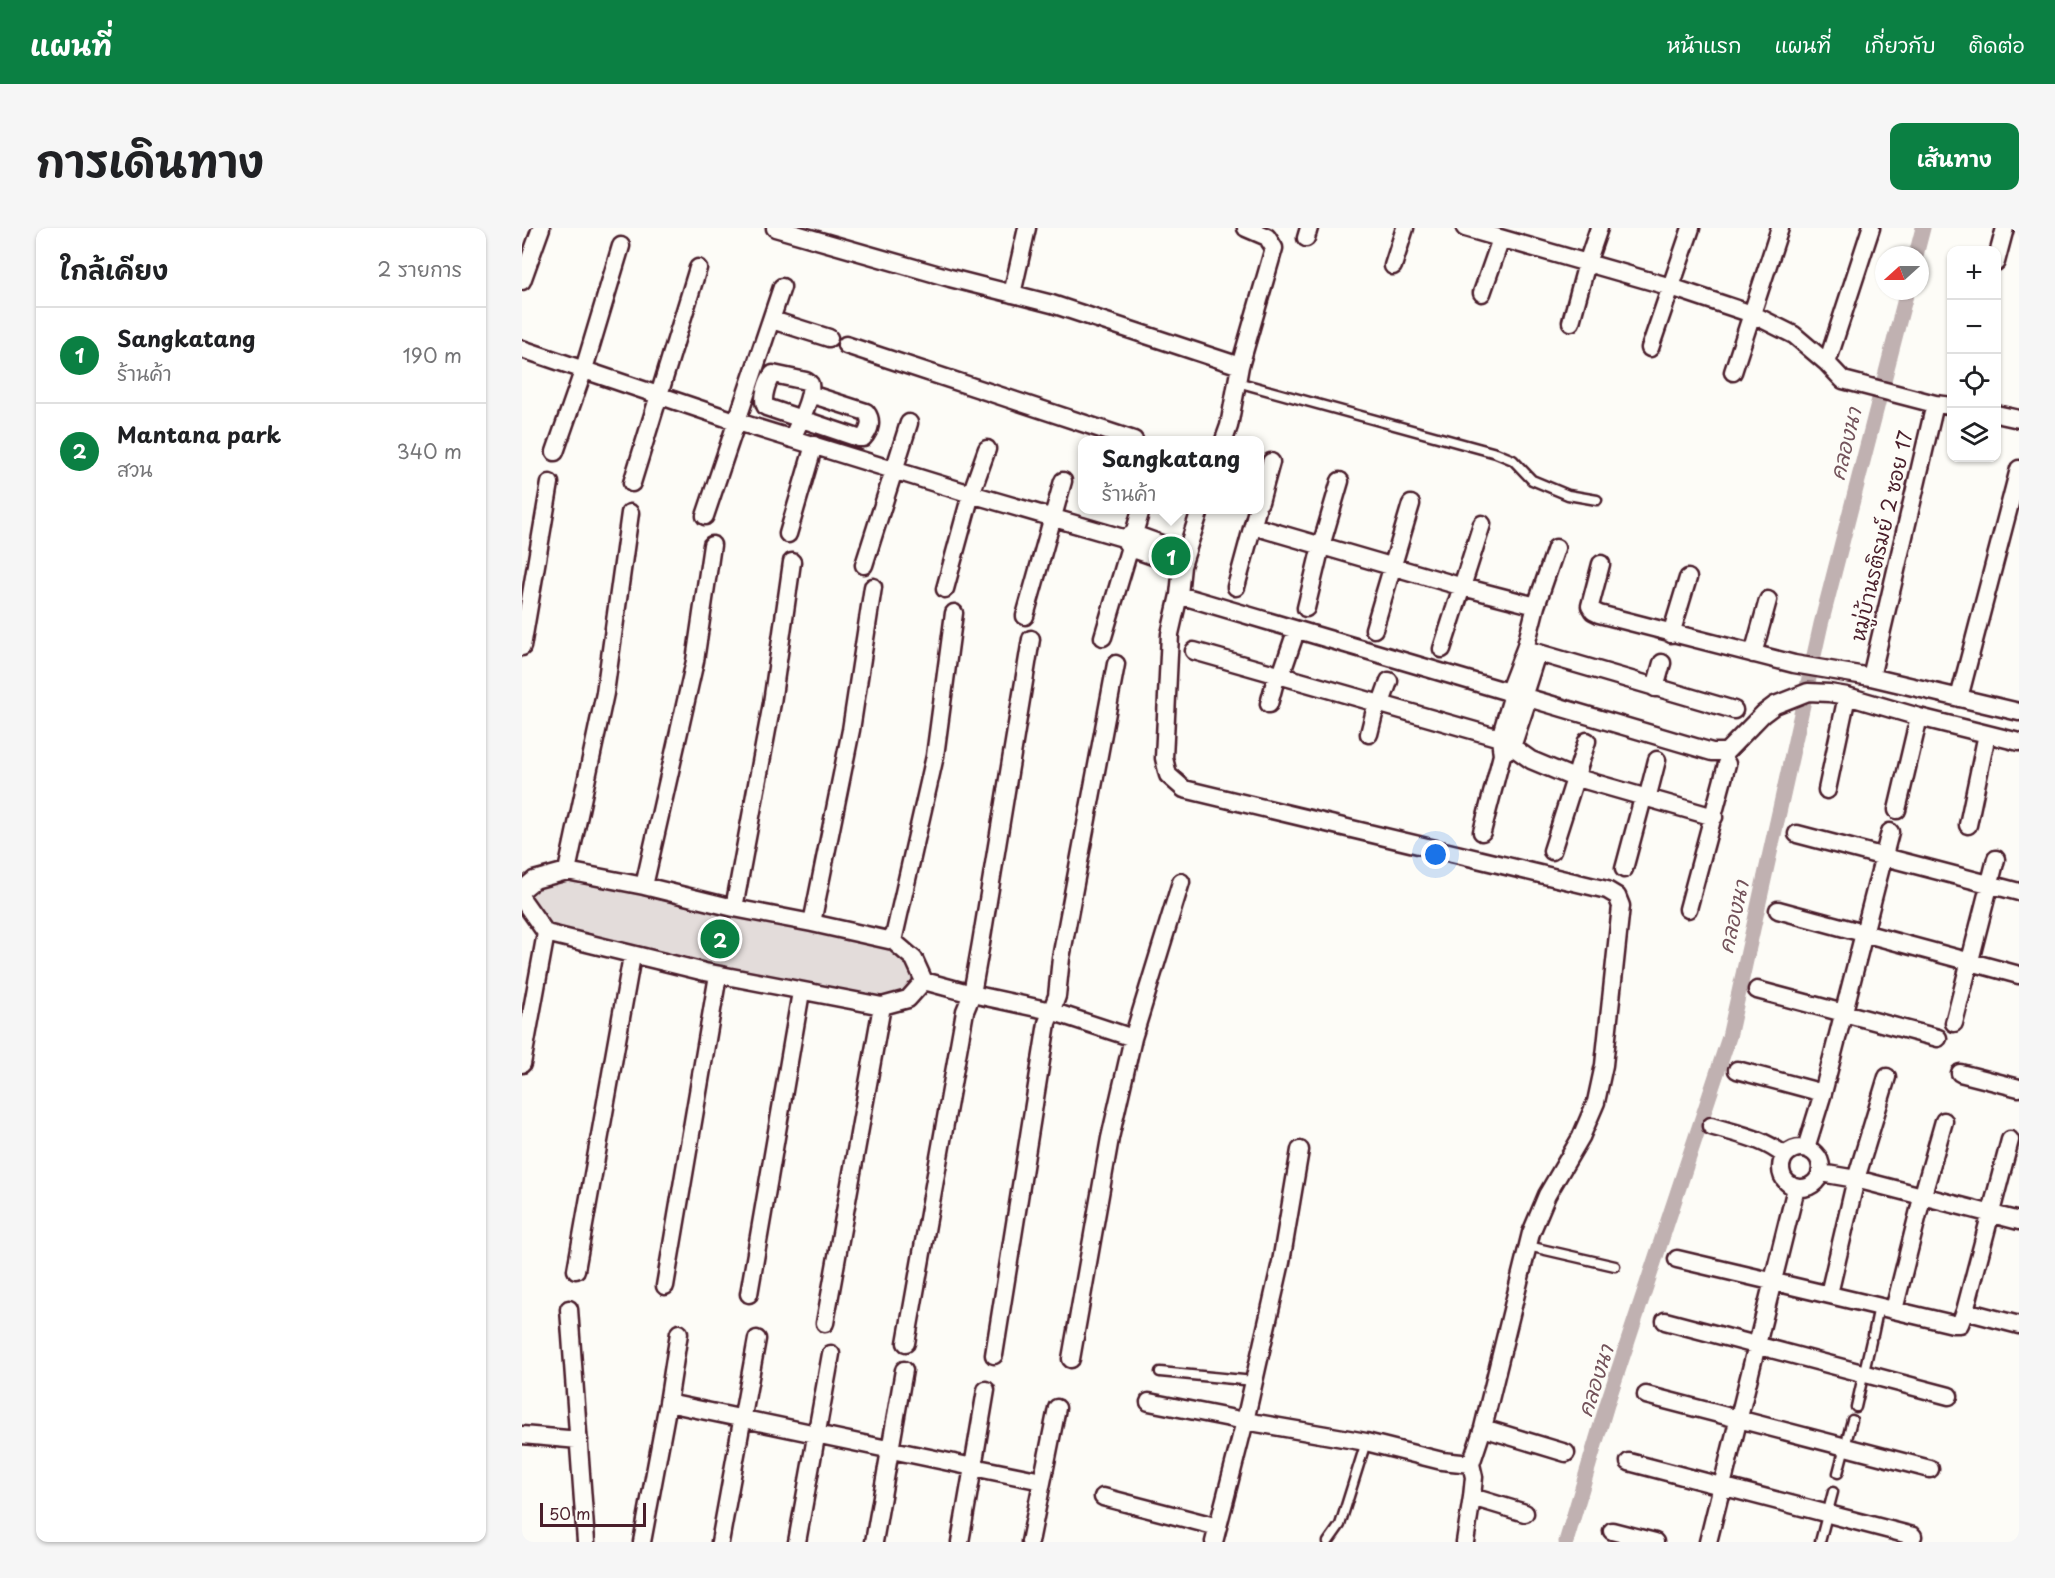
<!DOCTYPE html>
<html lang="th">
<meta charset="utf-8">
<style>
:root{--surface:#fff;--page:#f6f6f6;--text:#202124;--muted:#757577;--line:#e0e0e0;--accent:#0b8043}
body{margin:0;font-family:"Playpen Sans","Playpen Sans Thai",sans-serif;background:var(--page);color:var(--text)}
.controls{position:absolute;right:18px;top:18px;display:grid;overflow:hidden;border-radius:12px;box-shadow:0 2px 4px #0004}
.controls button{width:54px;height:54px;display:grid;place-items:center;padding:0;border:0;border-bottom:2px solid var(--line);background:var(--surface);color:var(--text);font:30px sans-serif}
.compass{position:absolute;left:1353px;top:18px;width:54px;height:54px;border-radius:50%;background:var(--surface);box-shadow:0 2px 4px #0004;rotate:249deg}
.scale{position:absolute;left:18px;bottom:15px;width:106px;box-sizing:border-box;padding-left:6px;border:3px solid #4a1f2b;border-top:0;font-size:16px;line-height:21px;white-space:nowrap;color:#4a1f2b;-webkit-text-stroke:4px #fdfcf7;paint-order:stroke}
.you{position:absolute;left:914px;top:627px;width:21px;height:21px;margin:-15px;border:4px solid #fff;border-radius:50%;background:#1a73e8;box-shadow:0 0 0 9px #1a73e833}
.badge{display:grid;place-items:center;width:39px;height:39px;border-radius:50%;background:var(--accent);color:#fff;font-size:20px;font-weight:700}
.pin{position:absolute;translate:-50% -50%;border:3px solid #fff;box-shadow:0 2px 6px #0006}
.popup{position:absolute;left:556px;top:208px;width:186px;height:78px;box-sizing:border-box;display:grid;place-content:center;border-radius:12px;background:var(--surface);filter:drop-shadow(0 2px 4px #0005);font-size:20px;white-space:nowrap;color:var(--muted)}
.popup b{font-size:22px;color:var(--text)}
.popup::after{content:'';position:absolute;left:50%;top:100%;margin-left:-12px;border:12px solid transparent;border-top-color:var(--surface)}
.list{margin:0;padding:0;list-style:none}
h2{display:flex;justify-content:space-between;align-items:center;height:78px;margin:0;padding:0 24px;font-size:26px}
h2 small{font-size:20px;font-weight:400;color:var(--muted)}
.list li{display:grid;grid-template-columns:39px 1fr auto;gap:18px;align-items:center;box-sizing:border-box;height:96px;padding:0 24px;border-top:2px solid var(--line)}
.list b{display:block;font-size:22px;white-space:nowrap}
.list p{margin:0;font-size:20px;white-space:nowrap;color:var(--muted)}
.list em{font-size:20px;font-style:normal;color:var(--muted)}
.icon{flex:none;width:33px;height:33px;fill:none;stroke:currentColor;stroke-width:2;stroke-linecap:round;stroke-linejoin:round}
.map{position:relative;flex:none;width:1497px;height:1314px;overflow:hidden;border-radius:12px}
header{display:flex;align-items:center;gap:36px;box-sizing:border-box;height:84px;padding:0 30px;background:var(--accent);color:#fff}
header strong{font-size:28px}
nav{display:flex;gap:33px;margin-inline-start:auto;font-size:21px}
.intro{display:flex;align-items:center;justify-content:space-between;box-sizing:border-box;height:144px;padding:0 36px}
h1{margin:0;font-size:42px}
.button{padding:15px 27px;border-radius:12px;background:var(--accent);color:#fff;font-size:21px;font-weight:700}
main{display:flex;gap:36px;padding:0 36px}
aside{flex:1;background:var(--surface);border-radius:12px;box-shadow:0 2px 4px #0004}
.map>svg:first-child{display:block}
.green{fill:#e3dcda;stroke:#967e82;stroke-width:1.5}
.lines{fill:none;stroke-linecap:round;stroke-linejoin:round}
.canal{stroke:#c0b1b1;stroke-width:15}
.service-casing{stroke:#4a1f2b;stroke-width:13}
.minor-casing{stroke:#4a1f2b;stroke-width:21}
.service{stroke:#fdfcf7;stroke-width:8}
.minor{stroke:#fdfcf7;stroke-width:16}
.labels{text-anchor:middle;stroke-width:4.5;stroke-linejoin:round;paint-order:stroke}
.street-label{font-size:20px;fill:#4a1f2b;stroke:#fdfcf7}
.water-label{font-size:21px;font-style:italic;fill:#73525a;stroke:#fdfcf7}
</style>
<header>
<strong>แผนที่</strong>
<nav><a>หน้าแรก</a><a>แผนที่</a><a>เกี่ยวกับ</a><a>ติดต่อ</a></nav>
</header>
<div class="intro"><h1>การเดินทาง</h1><a class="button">เส้นทาง</a></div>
<main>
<aside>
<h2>ใกล้เคียง<small>2 รายการ</small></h2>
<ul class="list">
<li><span class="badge">1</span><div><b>Sangkatang</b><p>ร้านค้า</p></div><em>190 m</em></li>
<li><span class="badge">2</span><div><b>Mantana park</b><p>สวน</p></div><em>340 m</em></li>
</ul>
</aside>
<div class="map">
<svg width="1497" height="1314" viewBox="0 0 1497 1314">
<rect width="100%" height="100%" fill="#fdfcf7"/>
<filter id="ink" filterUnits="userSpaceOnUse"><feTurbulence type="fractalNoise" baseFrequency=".0167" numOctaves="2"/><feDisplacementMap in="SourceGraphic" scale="12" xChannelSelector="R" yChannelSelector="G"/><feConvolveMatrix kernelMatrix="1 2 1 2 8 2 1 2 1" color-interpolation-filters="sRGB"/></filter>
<g filter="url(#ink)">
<path class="green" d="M45 643 371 717 392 731 397 757 360 778 24 705 7 682 12 652Z"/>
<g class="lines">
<path class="canal" d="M1394 27 1401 0
M1044 1314 1086 1173 1207 809 1299 396 1385 63"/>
<defs>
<path id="service" d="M715 154 974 225 991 232 1010 252 1046 267 1075 272
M1006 1018 1093 1038
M1351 1107 1357 1078
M638 1144 732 1153
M1334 1179 1349 1113
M1316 1245 1330 1192
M806 1314 818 1297 844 1214
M1298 1314 1311 1264"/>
<path id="minor" d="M253 0 428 50 530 76 718 138
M943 0 1149 59 1230 86 1272 107 1305 135 1321 152 1413 176 1430 178
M784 10 787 0
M1474 34 1483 0
M871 38 883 0
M0 53 19 0
M960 65 979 11
M490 66 505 0
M250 92 307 110
M1049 94 1065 35 1077 0
M324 117 612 212
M1128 120 1169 0
M0 121 216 194 449 266 601 310 612 306 664 325
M1305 135 1349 0
M1211 144 1258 0
M1474 186 1497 191
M270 211C276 196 291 170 288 156L284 153 251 146C245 153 239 171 244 179L336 210H341C348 202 351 193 344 184L288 166
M702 212 707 198 718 138 752 20 745 9 724 0
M33 224 62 141 99 18
M110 255 176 40
M738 274 749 234
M678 282 660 338 657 367 648 406 642 530 646 547 662 561 1085 662 1095 668 1099 678 1082 837 1074 874 1059 909 1025 967 1009 1005 961 1200 949 1236 952 1249 950 1269 943 1314
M183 288 260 59
M731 298 941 359 1014 378 1003 421 1212 482
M266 306 292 217
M602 311 608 320 660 338
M1079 336 1068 378 1071 383 1077 386 1272 436 1349 449 1497 484
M342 337 387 195
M714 359 735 282
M423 361 449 266 465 221
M657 367 1190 524H1204L1241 486 1253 477 1286 464 1307 465 1325 468 1397 489 1497 514
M1014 378 1034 320
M784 380 799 318 818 253
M503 388 541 253
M852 401 889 276
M1149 406 1166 350
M581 409 619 282
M0 419 28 255
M920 421 960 296
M672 423 978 510 1009 532 1045 547 1192 589
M1231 426 1246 372
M759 447 771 412
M1349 449 1413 176
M1133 460 1140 435
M986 465 1003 421
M1001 469 1015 425
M1437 470 1497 241
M859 475 867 453
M747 476 755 446
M847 506 855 474
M983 524 990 519 1006 471
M1305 562 1325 468
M1125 571 1135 532
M1375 582 1397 489
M1446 597 1465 506
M960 604 980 527 978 510 991 466
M1275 606 1497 664
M1030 623 1065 513
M1102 641 1121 570
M45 643 83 465 108 285
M122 658 173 433 190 317
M0 662 12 652 45 643 122 658 212 680 290 695 371 713 392 731 402 753
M0 671 24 705 183 744 360 778 386 771 402 753
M212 680 250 475 270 334
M1166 681 1205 536
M1256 682 1497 747
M290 695 329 502 351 359
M371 713 413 528 432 385
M402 753 450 766 529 783 611 810
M1235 762 1416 810
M1432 795 1474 631
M0 836 24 705
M1215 842 1301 865
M1438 845 1497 860
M1189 898C1215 906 1241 910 1263 928
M1259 940a20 20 0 1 1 40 0a20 20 0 1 1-40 0Z
M1284 920 1301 865 1368 604
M1299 945 1334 951 1497 993
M1155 1031 1431 1096H1438L1443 1083 1488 912
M54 1042 110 728
M143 1058 196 747
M227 1066 279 764
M1307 1066 1334 951 1365 849
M47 1081 64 1314
M1372 1082 1400 970 1422 893
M1443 1083 1497 1097
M1143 1093 1427 1168
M303 1095 360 778
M384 1115 443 783 450 766 459 715 509 411
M472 1127 525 795 535 768 539 730 594 436
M549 1131 588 910 611 810 659 654
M464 1162 451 1239 520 1253
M1124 1167 1408 1241
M627 1174 723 1193 759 1034 778 922
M146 1175 157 1105
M961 1200 1044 1225
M0 1207 57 1212
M1107 1234 1391 1308
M581 1269 696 1299
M950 1269 1003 1285
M1090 1303 1133 1314
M120 1314 146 1175 451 1239 438 1314
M198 1314 235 1111
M275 1314 309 1126
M352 1314 382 1142
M508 1314 535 1180
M692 1314 723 1193 844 1214 920 1233 949 1236
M1186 1314 1274 960"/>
</defs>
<use href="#service" class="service-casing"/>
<use href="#minor" class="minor-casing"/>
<use href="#service" class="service"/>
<use href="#minor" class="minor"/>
</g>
</g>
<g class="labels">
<g class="street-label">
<text transform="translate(1360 308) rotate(-77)" y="7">หมู่บ้านรติรมย์ 2 ซอย 17</text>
</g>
<g class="water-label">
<text transform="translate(1324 216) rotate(-76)" y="7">คลองนา</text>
<text transform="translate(1212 689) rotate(-77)" y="7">คลองนา</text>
<text transform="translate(1074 1153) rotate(-72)" y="7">คลองนา</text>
</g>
</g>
</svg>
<div class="controls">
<button>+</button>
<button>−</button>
<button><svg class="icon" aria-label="locate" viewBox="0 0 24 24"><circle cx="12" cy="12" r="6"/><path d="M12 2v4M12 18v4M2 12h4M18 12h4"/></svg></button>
<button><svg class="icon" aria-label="layers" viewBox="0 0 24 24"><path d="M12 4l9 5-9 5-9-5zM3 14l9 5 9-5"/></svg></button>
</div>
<svg class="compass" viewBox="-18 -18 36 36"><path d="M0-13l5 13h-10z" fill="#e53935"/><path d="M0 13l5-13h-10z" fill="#757577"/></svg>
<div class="scale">50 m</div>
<div class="you"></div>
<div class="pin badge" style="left:649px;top:328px">1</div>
<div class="popup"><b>Sangkatang</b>ร้านค้า</div>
<div class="pin badge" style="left:198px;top:711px">2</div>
</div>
</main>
